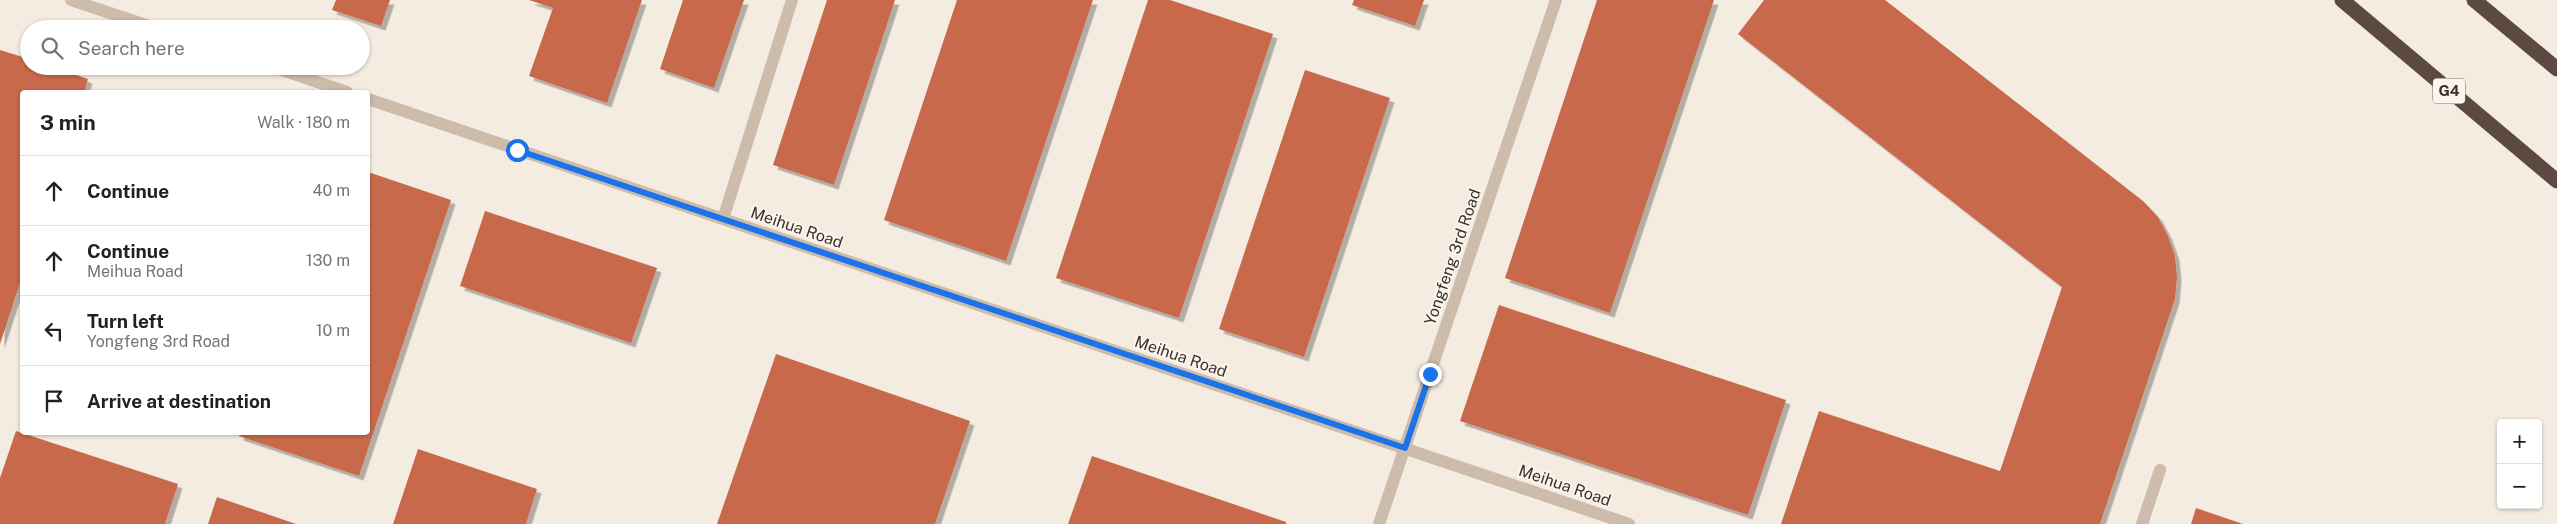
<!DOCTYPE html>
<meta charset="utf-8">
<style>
:root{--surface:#fff;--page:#f6f6f6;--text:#202124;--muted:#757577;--line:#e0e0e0}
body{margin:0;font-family:"Public Sans",sans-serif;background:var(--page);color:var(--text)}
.controls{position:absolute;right:15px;bottom:15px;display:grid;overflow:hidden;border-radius:5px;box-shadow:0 1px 4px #0004}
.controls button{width:45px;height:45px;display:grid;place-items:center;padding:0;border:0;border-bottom:1px solid var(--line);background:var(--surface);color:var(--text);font:25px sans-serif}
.stop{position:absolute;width:15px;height:15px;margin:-11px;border:4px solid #1a73e8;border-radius:50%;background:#fff}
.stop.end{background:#1a73e8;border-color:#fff;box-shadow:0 1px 5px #0008}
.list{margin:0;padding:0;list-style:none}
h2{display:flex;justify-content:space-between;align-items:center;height:65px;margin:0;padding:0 20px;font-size:21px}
h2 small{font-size:16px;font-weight:400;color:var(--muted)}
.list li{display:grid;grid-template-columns:32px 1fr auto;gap:15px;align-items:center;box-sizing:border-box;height:70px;padding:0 20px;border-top:1px solid var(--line)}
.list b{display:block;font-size:19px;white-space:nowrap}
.list p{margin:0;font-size:16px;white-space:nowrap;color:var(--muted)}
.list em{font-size:16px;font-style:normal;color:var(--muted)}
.icon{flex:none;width:28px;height:28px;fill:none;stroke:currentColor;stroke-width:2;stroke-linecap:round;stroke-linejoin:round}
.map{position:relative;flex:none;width:2557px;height:524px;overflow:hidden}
.search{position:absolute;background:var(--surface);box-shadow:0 1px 4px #0004;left:20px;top:20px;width:350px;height:55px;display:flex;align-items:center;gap:12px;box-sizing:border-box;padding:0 18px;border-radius:28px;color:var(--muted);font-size:19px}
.panel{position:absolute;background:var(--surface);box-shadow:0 1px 4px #0004;left:20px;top:90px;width:350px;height:345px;border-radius:5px}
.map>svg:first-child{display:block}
.building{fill:#c8694b;filter:url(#shadow)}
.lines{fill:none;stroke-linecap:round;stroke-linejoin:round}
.minor{stroke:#cdbbac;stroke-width:12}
.motorway{stroke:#5c4a42;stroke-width:15}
.route{stroke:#1a73e8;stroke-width:6}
.labels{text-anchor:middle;stroke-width:4;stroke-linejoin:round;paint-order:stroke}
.shield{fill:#fbf5ee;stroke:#756b66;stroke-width:1}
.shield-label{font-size:15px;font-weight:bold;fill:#3b302b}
.street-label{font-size:16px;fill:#3b302b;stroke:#fbf5ee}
</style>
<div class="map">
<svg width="2557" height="524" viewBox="0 0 2557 524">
<defs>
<filter id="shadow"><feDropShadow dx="4.5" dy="4.5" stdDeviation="0" flood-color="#0004"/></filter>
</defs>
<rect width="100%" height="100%" fill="#f4ebe1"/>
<path class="building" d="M336 0H390L381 26 332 10Z
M529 0H642L607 103 529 76 553 8Z
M683 0H744L714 88 660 69Z
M827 0H895L834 185 773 165Z
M957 0H1093L1006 261 884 220Z
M1148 0H1170L1273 34 1179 318 1056 278Z
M1354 0H1424L1415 26 1352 5Z
M1597 0H1714L1610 313 1505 278Z
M1764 0H1885L2143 201 2158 217 2168 236 2175 256 2177 277 2175 299 2100 524H1781L1819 411 2000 471 2062 287 1738 34Z
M0 50 29 59V66H50L88 79 84 92H22V277L0 344Z
M1305 70 1390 98 1304 357 1219 329Z
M368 172 451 200 359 476 239 436 240 432H368Z
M485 211 657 268 631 343 460 286Z
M1499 305 1786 400 1748 515 1460 421Z
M776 354 970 421 935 524H717Z
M16 431 178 484 165 524H0V478Z
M418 449 537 489 526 524H393Z
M1092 456 1286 522V524H1068Z
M217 497 296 524H208Z
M2196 508 2243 524H2191Z"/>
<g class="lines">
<path class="minor" d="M71 0 158 29
M270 66 347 92
M368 99 723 219 792 0
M723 219 1629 524
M1379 524 1556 0
M2142 524 2160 470"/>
<path class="motorway" d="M2342 0 2557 181
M2474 0 2557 69"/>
</g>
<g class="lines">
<path class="route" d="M517 150 1405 448 1430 374"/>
</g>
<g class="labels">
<rect class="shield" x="2433" y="78.5" width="32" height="25" rx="4"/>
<g class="shield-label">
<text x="2449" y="96">G4</text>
</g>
<g class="street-label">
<text transform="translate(797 227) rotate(19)" y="6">Meihua Road</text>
<text transform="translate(1452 257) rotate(-71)" y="6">Yongfeng 3rd Road</text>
<text transform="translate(1181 356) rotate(19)" y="6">Meihua Road</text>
<text transform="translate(1565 485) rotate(19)" y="6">Meihua Road</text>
</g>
</g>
</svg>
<div class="controls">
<button>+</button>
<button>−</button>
</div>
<div class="stop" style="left:517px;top:150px"></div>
<div class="stop end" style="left:1430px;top:374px"></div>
<div class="search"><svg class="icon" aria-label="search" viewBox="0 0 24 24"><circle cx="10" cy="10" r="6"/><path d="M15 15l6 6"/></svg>Search here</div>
<section class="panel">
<h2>3 min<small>Walk · 180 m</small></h2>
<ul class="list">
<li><svg class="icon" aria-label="ahead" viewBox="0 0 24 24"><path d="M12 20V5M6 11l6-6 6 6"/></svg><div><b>Continue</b></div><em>40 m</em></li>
<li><svg class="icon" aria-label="ahead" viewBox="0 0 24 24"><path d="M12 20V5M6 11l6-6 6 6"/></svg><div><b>Continue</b><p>Meihua Road</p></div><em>130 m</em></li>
<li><svg class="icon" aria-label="left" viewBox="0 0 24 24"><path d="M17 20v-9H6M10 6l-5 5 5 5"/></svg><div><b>Turn left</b><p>Yongfeng 3rd Road</p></div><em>10 m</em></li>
<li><svg class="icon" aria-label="arrive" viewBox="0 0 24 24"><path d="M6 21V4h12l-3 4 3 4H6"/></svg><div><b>Arrive at destination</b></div></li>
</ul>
</section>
</div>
